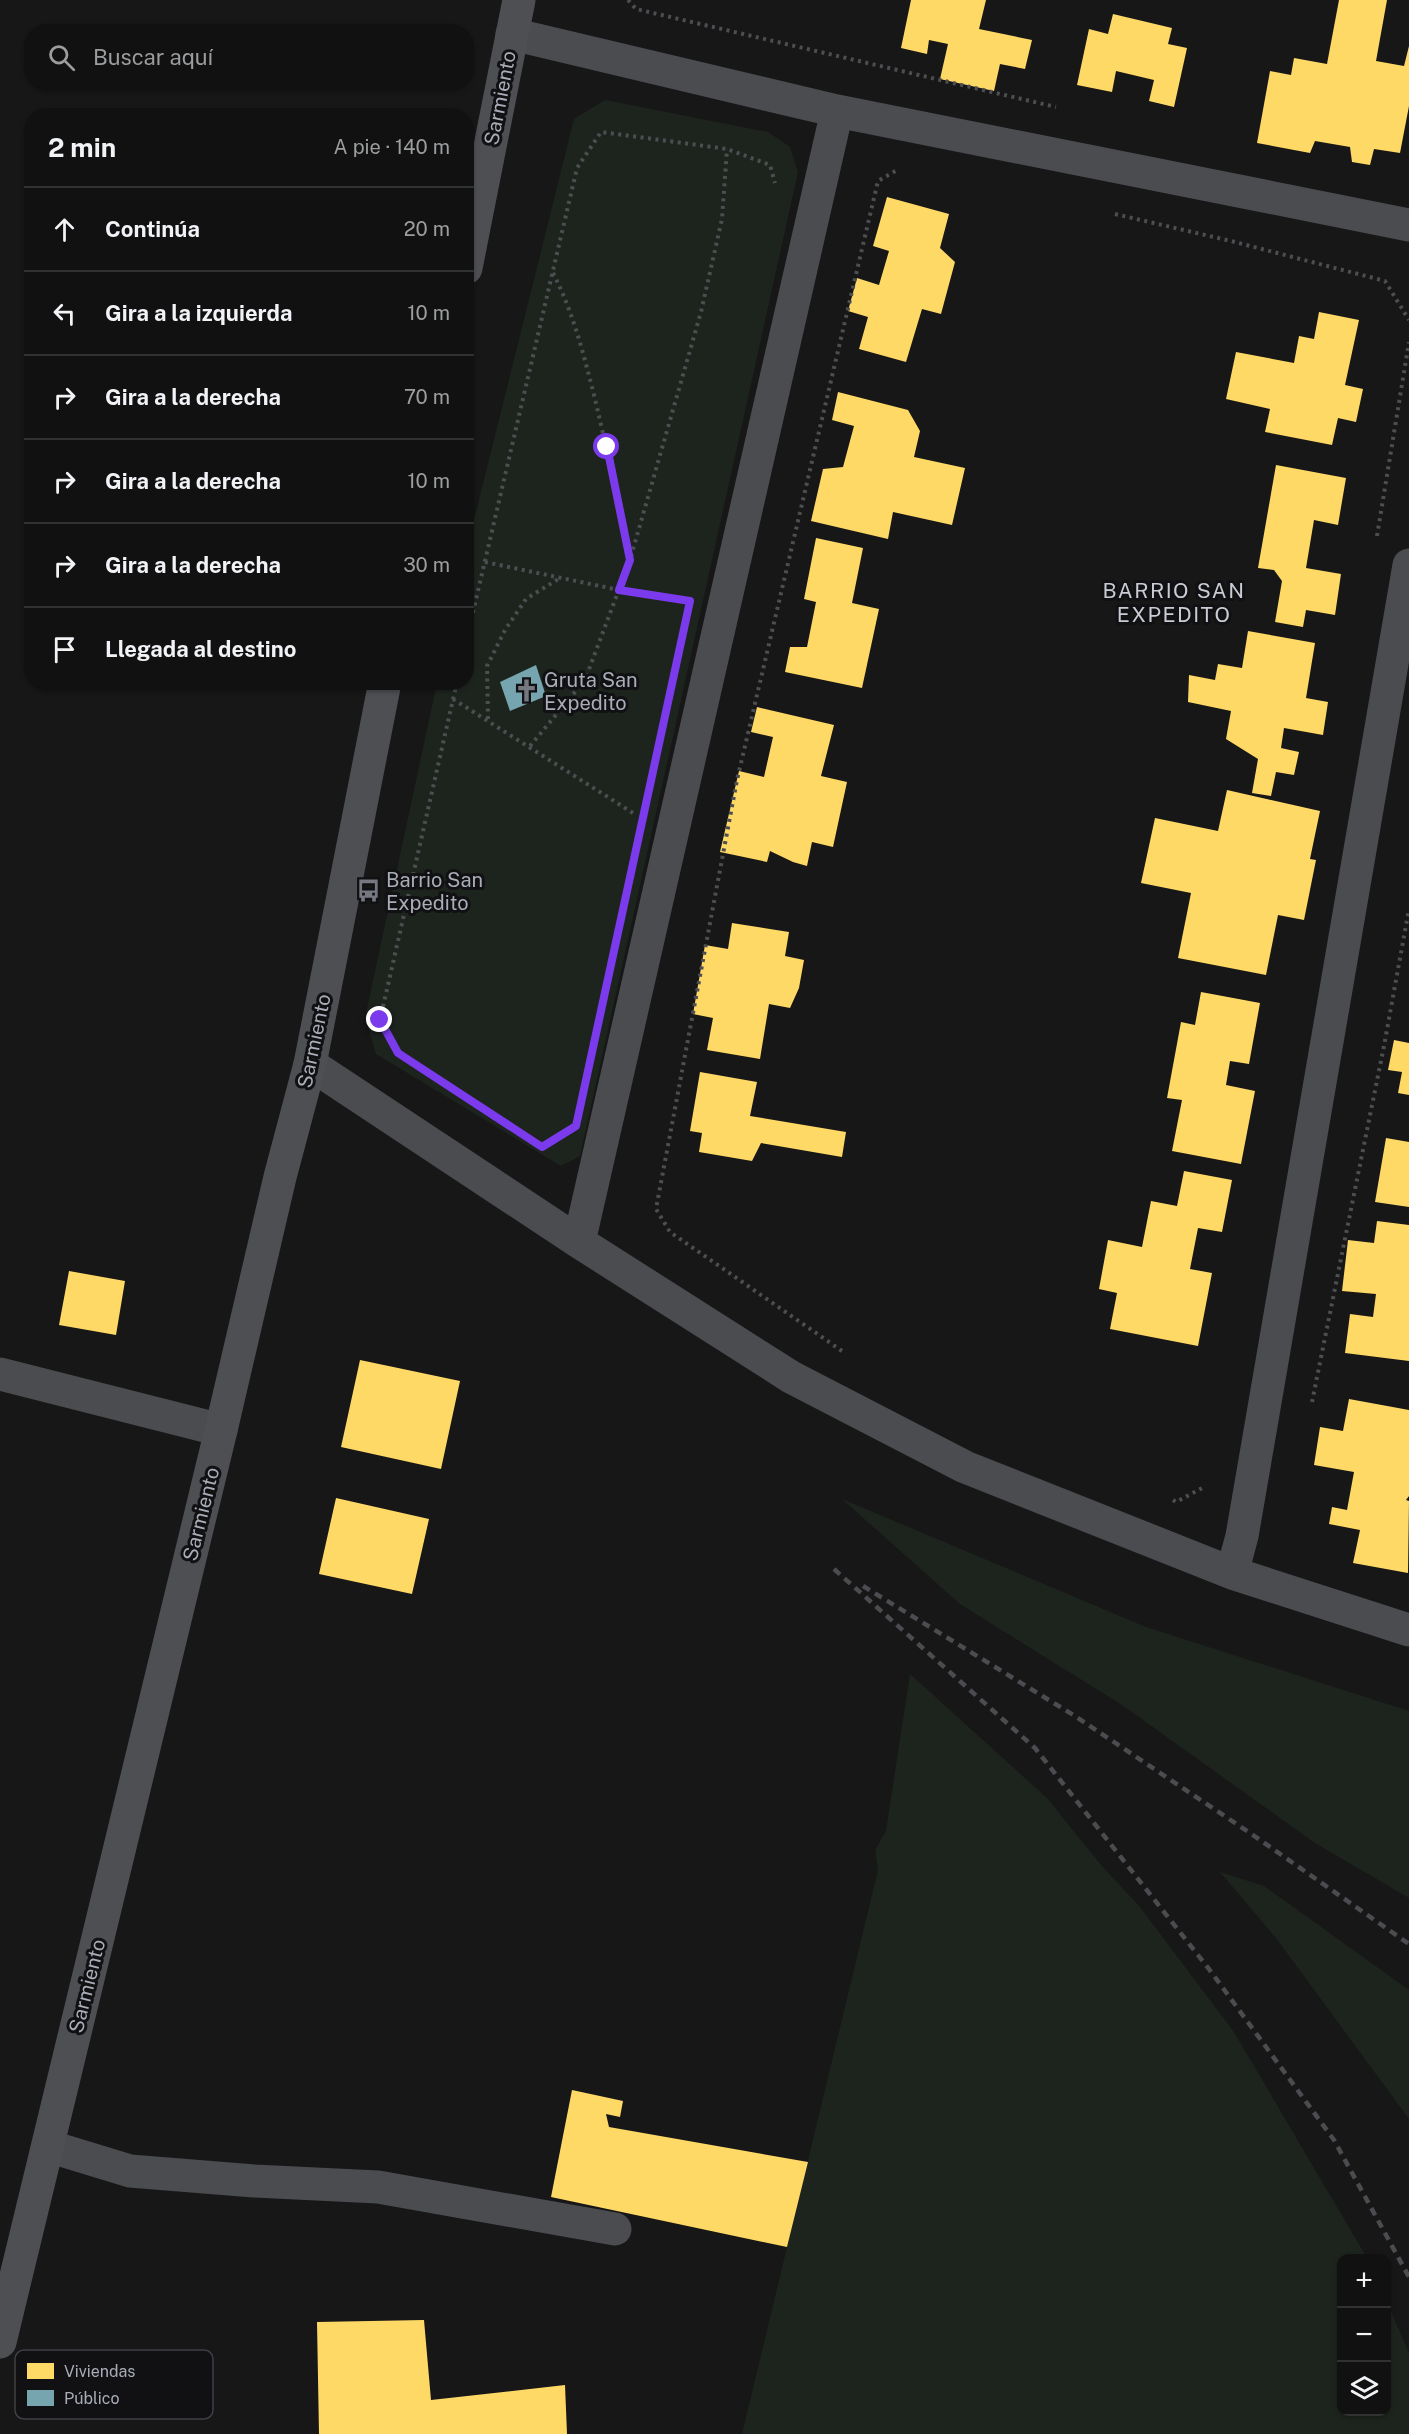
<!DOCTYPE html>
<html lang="es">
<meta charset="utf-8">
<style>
:root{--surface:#111;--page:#1a1a1a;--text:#f1f3f6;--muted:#9c9d9f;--line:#303131}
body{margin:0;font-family:"Public Sans",sans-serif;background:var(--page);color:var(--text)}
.controls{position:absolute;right:18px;bottom:18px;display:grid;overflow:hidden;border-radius:12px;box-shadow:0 2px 4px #0004}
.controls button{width:54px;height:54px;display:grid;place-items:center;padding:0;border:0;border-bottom:2px solid var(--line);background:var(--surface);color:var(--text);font:30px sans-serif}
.stop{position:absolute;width:18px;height:18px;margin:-14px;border:4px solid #7c3aed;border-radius:50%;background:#fff}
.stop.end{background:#7c3aed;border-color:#fff;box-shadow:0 2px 6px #0008}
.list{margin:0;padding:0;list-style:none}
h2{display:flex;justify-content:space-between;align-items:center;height:78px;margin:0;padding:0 24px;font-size:26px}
h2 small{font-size:20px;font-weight:400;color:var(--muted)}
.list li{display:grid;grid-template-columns:39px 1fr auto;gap:18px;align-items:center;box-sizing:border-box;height:84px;padding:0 24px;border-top:2px solid var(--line)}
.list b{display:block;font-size:22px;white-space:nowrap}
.list em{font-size:20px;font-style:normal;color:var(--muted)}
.icon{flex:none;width:33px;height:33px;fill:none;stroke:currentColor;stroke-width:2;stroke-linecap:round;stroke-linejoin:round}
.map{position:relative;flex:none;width:1409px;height:2434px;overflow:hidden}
.search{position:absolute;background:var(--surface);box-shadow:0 2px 4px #0004;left:24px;top:24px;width:450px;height:66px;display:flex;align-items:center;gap:15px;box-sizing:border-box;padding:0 21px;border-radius:24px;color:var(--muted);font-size:22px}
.panel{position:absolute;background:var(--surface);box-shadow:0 2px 4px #0004;left:24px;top:108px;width:450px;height:582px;border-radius:24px}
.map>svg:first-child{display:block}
.green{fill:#1d241e}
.homes{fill:#ffd966}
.public{fill:#76a5af}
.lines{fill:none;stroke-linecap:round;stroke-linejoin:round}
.path{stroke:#4d4e52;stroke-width:4;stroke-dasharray:3 4.5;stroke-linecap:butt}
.minor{stroke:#4b4c50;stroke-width:33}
.major{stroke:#4d4f52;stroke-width:33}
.rail{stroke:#4b4c4f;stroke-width:4.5;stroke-dasharray:8 6;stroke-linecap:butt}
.route{stroke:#7c3aed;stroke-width:8}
.labels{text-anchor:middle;stroke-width:6;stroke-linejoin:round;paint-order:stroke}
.street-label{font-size:20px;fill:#a8adb8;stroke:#111113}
.poi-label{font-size:20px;fill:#a8adb8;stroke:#111113;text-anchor:start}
.neighbourhood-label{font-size:21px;letter-spacing:1.5px;fill:#c9ccd4;stroke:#111113}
.key{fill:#111113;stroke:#3e4045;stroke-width:1.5}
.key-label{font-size:16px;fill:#a8adb8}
</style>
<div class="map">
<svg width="1409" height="2434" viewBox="0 0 1409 2434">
<rect width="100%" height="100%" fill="#171717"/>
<path class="green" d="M605 100 768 132 790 147 798 172 580 1156 561 1166 376 1054 365 1018 437 683 466 682 467 548 574 119Z
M842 1499 1146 1627 1409 1711V1898L1315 1843 1122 1705 960 1604Z
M910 1674 1047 1798 1101 1865 1140 1907 1234 2032 1367 2258H1342V2412H1386L1387 2302 1409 2353V2434H742L878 1870 875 1850 886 1831Z
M1220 1872 1264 1886 1409 1990V2119L1276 1938Z"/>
<path class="homes" d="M911 0H986L979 29 1032 40 1025 69 1000 64 994 91 940 79 948 44 929 40 927 54 901 48Z
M1339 0H1387L1376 61 1404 66 1409 46V106L1400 153 1374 149 1370 165 1352 162 1350 147 1315 141 1310 153 1257 143 1270 71 1291 75 1294 58 1327 64Z
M1113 14 1172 28 1168 44 1187 48 1174 107 1149 101 1154 80 1116 71 1112 92 1077 85 1089 29 1108 34Z
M887 197 949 214 940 248 955 262 941 314 922 309 906 362 859 349 868 317 848 311 857 278 879 285 889 251 873 246Z
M1319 312 1359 320 1345 385 1363 389 1356 422 1338 418 1332 445 1265 432 1270 409 1226 399 1236 352 1294 363 1299 336 1314 339Z
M838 392 908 410 920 431 914 457 965 468 952 525 893 512 888 539 811 521 823 469 843 467 854 426 832 420Z
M1276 465 1346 478 1338 525 1314 520 1306 568 1341 574 1335 615 1306 610 1303 627 1275 622 1282 581 1274 570 1258 568Z
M816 538 863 548 852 603 879 609 862 688 785 672 790 647H807L816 602 804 599Z
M1248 631 1315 643 1306 698 1328 702 1323 735 1284 728 1281 748 1299 752 1294 775 1276 772 1271 796 1252 793 1258 759 1226 739 1231 711 1188 702 1189 675 1215 680 1218 664 1242 668Z
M757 707 834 725 821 776 847 782 833 847 812 842 807 866 793 862 770 851 767 862 720 852 739 771 764 777 773 737 751 732Z
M1227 790 1320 811 1310 859 1316 860 1304 920 1278 915 1266 975 1178 958 1191 893 1141 883 1155 818 1218 831Z
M732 923 789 932 785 956 804 960 799 988 790 1008 769 1004 760 1059 707 1050 713 1018 693 1014 705 945 728 949Z
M1201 992 1260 1003 1249 1064 1230 1061 1226 1085 1255 1091 1241 1164 1172 1151 1182 1100 1167 1098 1181 1022 1195 1025Z
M1394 1040 1409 1043V1095L1398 1093 1402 1072 1388 1070Z
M700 1072 757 1082 750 1116 846 1132 842 1157 761 1143 752 1161 699 1152 702 1133 690 1131Z
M1386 1138 1409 1142V1207L1375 1202Z
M1184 1171 1232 1180 1222 1232 1198 1228 1190 1269 1212 1273 1198 1346 1110 1329 1117 1293 1099 1289 1108 1240 1142 1247 1151 1201 1177 1206Z
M1377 1221 1409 1225V1361L1345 1353 1350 1314 1373 1317 1376 1294 1342 1291 1348 1240 1374 1243Z
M69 1271 125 1281 116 1335 59 1325Z
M360 1360 460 1381 441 1469 341 1447Z
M1349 1399 1409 1410V1496L1406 1500 1409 1501 1408 1573 1353 1563 1360 1530 1329 1524 1332 1507 1347 1510 1354 1472 1314 1465 1320 1427 1343 1431Z
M336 1498 429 1519 412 1594 319 1574Z
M572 2090 623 2101 620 2117 606 2114 609 2127 808 2162 787 2247 551 2197Z
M424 2320 431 2400 565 2385 567 2434H319L317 2322Z"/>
<path class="public" d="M536 665 546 696 510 711 500 682Z"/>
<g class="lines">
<path class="path" d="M628 0 636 9 1056 107
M1115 214 1231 241 1385 281 1409 320
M553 273C573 312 583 352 594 395 607 449 618 503 629 557
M1377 536 1409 342
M485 562 619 590 680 600
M466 642 577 168 601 132 727 149 770 165 775 183
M457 682 380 1020 398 1053 542 1147 559 1137
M453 699 633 813
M488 719 487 666 505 630 526 599 560 578
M530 746 585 680 630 560 701 312 722 219 727 149
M842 1351 670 1232 656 1209 737 780 878 181 899 169
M1312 1402 1384 1046 1409 909
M1173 1500 1176 1502 1206 1486"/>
<path class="minor" d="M512 34 837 111 1409 225
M310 1064 579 1242 791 1377 965 1467 1232 1573 1409 1630
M579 1242 837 111
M0 1374 221 1430
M1232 1573 1242 1536 1409 565
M48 2146 130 2171 254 2181 378 2187 615 2229"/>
<path class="major" d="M466 268 519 0
M0 2342 221 1430 280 1177 310 1064 385 682"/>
<path class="rail" d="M834 1569 1035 1748 1209 1969 1334 2140 1409 2277
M863 1586 1075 1716 1250 1833 1409 1944"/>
</g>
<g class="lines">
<path class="route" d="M380 1020 398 1053 542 1147 576 1126 690 601 619 590 630 560 607 447"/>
</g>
<defs>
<symbol id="church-bare" viewBox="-9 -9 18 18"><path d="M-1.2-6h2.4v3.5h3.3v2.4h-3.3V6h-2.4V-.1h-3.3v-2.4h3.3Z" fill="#757880" stroke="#111113" stroke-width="2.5" paint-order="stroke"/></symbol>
<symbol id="bus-bare" viewBox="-9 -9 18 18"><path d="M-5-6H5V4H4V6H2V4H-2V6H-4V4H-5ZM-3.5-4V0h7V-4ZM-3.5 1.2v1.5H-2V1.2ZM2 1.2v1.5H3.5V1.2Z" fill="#757880" stroke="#111113" stroke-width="2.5" paint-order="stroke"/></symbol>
</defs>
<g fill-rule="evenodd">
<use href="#church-bare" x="510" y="674" width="33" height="33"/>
<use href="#bus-bare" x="352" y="874" width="33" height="33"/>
</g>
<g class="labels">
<g class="street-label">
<text transform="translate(500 98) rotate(-79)" y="7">Sarmiento</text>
<text transform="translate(314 1041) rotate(-78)" y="7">Sarmiento</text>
<text transform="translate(201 1514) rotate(-76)" y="7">Sarmiento</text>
<text transform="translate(87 1986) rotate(-76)" y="7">Sarmiento</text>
</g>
<g class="poi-label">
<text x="544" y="687">Gruta San<tspan x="544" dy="23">Expedito</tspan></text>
<text x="386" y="887">Barrio San<tspan x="386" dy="23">Expedito</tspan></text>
</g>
<g class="neighbourhood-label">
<text x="1174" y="598">BARRIO SAN<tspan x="1174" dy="24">EXPEDITO</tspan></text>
</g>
</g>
<rect x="15" y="2350" width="198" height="69" rx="9" class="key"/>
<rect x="27" y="2363" width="27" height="16" fill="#ffd966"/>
<rect x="27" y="2390" width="27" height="16" fill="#76a5af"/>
<g class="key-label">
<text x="64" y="2377">Viviendas</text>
<text x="64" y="2404">Público</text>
</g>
</svg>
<div class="controls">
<button>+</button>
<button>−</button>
<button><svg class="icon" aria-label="layers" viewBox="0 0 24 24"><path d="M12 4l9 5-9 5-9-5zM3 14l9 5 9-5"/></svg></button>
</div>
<div class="stop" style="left:607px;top:447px"></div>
<div class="stop end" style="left:380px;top:1020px"></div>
<div class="search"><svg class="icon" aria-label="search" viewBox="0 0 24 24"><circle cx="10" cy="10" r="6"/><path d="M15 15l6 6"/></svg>Buscar aquí</div>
<section class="panel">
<h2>2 min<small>A pie · 140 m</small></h2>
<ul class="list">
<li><svg class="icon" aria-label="ahead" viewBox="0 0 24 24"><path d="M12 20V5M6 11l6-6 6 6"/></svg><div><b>Continúa</b></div><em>20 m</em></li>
<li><svg class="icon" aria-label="left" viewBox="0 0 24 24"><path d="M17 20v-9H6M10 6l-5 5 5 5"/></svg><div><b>Gira a la izquierda</b></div><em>10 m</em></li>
<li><svg class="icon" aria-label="right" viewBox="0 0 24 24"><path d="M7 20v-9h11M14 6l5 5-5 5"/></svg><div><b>Gira a la derecha</b></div><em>70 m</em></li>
<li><svg class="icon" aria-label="right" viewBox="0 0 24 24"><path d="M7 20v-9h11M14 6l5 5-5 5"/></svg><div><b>Gira a la derecha</b></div><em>10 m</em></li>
<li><svg class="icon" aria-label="right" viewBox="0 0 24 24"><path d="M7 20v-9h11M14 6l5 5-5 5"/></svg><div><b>Gira a la derecha</b></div><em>30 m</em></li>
<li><svg class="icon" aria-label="arrive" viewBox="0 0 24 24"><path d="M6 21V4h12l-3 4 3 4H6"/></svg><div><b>Llegada al destino</b></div></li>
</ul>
</section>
</div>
